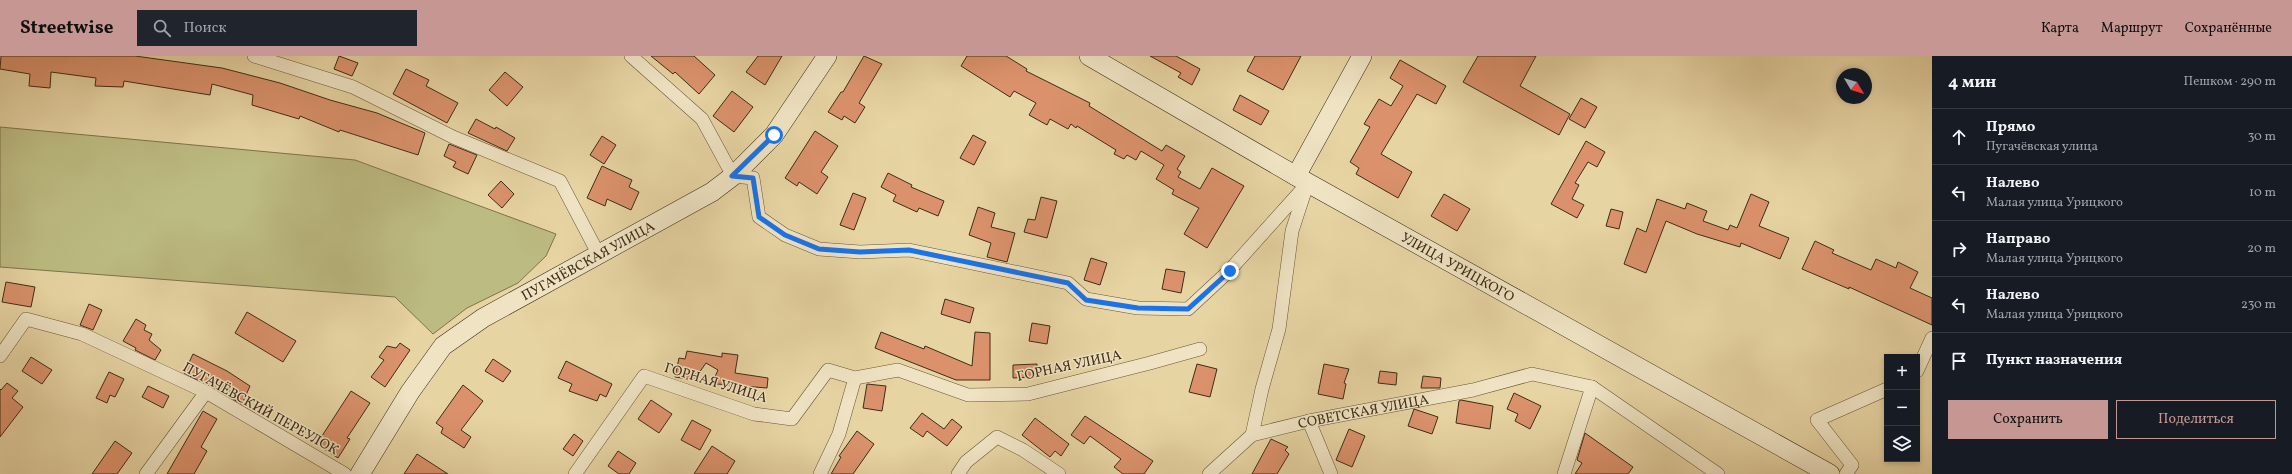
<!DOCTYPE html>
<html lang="ru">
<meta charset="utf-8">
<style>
:root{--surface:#171b24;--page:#20242c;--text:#f1f3f6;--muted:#9ea1a6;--line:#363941;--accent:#c59692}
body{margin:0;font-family:Vollkorn,serif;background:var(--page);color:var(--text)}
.controls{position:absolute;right:12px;bottom:12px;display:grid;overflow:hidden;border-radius:0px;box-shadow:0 2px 6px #0003}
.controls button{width:36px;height:36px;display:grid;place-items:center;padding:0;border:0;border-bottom:1px solid var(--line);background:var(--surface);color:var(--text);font:20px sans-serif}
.compass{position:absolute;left:1836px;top:12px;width:36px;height:36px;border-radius:50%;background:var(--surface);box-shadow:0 2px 6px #0003;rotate:128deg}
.stop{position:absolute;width:12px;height:12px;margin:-9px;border:3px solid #1a73e8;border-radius:50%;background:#fff}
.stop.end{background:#1a73e8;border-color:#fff;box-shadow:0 1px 4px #0008}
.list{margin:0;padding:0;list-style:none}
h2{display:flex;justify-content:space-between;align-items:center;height:52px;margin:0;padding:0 16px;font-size:17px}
h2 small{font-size:13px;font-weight:400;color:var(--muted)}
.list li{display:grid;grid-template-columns:26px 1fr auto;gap:12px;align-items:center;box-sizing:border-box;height:56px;padding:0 16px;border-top:1px solid var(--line)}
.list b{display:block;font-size:15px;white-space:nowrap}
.list p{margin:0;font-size:13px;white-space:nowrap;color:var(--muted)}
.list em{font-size:13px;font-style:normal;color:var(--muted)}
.actions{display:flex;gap:8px;padding:12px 16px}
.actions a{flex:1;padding:9px 0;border:1px solid var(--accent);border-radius:0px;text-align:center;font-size:14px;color:var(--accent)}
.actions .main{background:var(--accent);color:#111}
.icon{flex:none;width:22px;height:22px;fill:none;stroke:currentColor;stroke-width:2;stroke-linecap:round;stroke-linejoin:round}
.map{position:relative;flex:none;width:1932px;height:418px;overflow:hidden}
header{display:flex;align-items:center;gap:24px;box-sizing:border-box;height:56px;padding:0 20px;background:var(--accent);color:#111}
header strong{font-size:19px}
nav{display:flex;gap:22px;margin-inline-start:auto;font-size:14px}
.search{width:280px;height:36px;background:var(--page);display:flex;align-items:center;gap:10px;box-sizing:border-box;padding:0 14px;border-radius:0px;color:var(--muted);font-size:15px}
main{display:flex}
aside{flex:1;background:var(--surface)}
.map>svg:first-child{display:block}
.green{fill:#bcbb81;stroke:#7d744b}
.building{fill:#db926c;stroke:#3e2c15}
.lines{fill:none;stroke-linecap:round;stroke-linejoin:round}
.street-casing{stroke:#685638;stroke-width:14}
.secondary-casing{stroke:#3e2c15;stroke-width:20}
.street{stroke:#efe3c3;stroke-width:13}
.secondary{stroke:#efe3c3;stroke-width:19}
.route{stroke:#1a73e8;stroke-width:5}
.labels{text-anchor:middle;stroke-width:3;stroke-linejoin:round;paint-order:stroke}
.street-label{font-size:14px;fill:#3e2c15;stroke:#efe3c3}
</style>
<header>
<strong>Streetwise</strong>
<div class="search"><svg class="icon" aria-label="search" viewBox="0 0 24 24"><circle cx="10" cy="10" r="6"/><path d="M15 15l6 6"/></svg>Поиск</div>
<nav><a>Карта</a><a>Маршрут</a><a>Сохранённые</a></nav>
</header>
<main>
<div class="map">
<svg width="1932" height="418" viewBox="0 0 1932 418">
<rect width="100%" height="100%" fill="#e7d4a3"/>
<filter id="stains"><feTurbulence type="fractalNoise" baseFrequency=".005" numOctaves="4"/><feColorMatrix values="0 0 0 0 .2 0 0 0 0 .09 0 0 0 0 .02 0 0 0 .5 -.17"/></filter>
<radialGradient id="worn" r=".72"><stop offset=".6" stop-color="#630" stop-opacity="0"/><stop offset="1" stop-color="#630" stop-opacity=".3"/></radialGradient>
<path class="green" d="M0 71 355 104 556 178 546 200 518 227 467 252 433 278 395 241 0 211Z"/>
<path class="building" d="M1 0H135L222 12 280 27 330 44 377 57 425 77 418 99 340 74 339 76 300 60 299 63 252 49 253 39 212 28 210 39 124 25 123 31 95 30 96 22 51 16 50 32 29 30 30 18 0 13Z
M339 0 358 7 352 20 334 13Z
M651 0H694L715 19 699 38 675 16 673 18Z
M758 0H782L765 29 746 16Z
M864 0 882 8 859 47 865 51 855 67 844 60 842 64 828 56 841 36H843Z
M967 0H1006L1027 13 1026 15 1090 47 1089 50 1162 95 1166 89 1185 100 1177 113 1181 116 1178 121 1200 133 1212 112 1244 130 1207 192 1184 178 1199 152 1172 138 1174 134 1156 123 1164 109 1141 95 1136 104 1127 99 1124 103 1114 98 1116 94 1077 70 1076 72 1071 68 1068 73 1050 63 1047 69 1029 59 1036 47 1014 35 1010 41 961 10Z
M1150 0H1176L1200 13 1192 29 1178 21 1181 17Z
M1255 0H1301L1283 34 1247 15Z
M1478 0H1536L1520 30 1570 58 1559 79 1463 26Z
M1400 4 1446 30 1436 48 1417 38 1381 98 1412 116 1398 142 1356 118 1359 112 1350 106 1370 71 1364 68 1379 43 1391 50 1403 30 1390 22Z
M406 13 429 24 426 30 458 47 447 67 393 38Z
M505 16 523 31 507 50 489 34Z
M732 35 753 51 734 76 713 60Z
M1240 39 1269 55 1261 69 1233 54Z
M1581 42 1597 51 1585 72 1569 63Z
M476 63 495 73 496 71 515 82 507 95 468 77Z
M815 75 838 90 821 116 828 121 817 138 799 126 797 130 785 122Z
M973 79 986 86 974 109 960 102Z
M602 80 616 89 604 108 590 99Z
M1586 85 1605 96 1597 111 1588 106 1575 127 1579 129 1572 143 1584 149 1577 162 1551 148Z
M449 88 477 99 468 118 453 111 456 106 444 100Z
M602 110 632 124 629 131 639 136 631 154 607 143 605 150 587 142Z
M888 117 912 129 911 131 944 145 938 160 919 152 917 156 893 145 896 139 881 131Z
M501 125 514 138 502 152 488 139Z
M853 137 866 142 854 174 840 169Z
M1444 138 1470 153 1457 175 1431 160Z
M1751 138 1769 146 1759 170 1789 182 1780 203 1741 187 1740 191 1697 178 1666 165 1646 217 1624 208 1637 172 1646 176 1657 143 1685 153 1687 147 1707 155 1703 165 1728 174 1730 169 1737 172Z
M1041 141 1057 145 1047 182 1024 176 1028 163 1035 164Z
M978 151 995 157 991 171 1015 177 1007 206 987 201 991 187 969 179Z
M1611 153 1623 156 1619 173 1606 170Z
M1815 185 1834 194 1832 197 1871 214 1876 203 1896 212 1898 206 1918 216 1910 232 1932 242V269L1849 231V233L1802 213Z
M1091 202 1107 207 1100 229 1084 224Z
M1166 213 1185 216 1181 237 1162 233Z
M6 226 35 231 31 251 2 246Z
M945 243 974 252 970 267 941 258Z
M89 248 102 254 93 274 80 269Z
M247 256 296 285 283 306 235 277Z
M136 263 146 269 144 274 152 278 149 284 161 294 155 304 135 294 136 292 123 285Z
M1032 267 1050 270 1047 288 1029 285Z
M881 276 924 293 925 290 972 310 975 276 990 277V324H956L875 292Z
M400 287 410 294 385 331 371 321 384 304 379 301 387 290 396 292Z
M687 295 722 301V297L738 299 735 317 768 322 767 332 717 328 713 325 718 314 706 307 694 324 675 321 679 302 685 303Z
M193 298 227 315 250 330 242 348 184 317Z
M31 301 52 314 42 328 22 315Z
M493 303 511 315 503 326 485 315Z
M566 305 612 328 606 341 600 338 597 345 569 335 572 328 558 322Z
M1037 308 1038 321 1013 322V309Z
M1197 308 1217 313 1210 341 1189 336Z
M1324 308 1349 313 1344 327 1346 328 1343 343 1318 338Z
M1380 315 1397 317 1396 329 1378 327Z
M109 316 124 323 115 341 110 339 107 347 96 342Z
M1423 320 1441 322 1440 332H1421Z
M7 327 18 335 12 342 23 351 0 381V333L1 334Z
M867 328 886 330 882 355 863 352Z
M463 329 483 345 461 374 471 381 464 392 441 377 443 372 436 367Z
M148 330 169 340 163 352 142 341Z
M351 335 370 347 347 382 350 383 338 402 321 391 324 385 320 383Z
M1514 337 1541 350 1530 373 1515 365 1518 358 1507 353Z
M651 344 672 358 659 377 638 363Z
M1461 344 1493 350 1490 373 1456 367 1459 345Z
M1414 353 1438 361 1432 378 1408 370Z
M203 355 217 363 201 391 207 395 194 418H167Z
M922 357 944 373 952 363 962 371 947 390 927 375 923 381 910 372Z
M1085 360 1153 405 1144 418H1123L1114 411 1121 403 1090 380 1084 388 1071 379Z
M1035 362 1069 388 1061 400 1055 395 1050 401 1022 379Z
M692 364 711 374 700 394 681 384Z
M1349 373 1365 380 1352 411 1336 404Z
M857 375 874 388 853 418H831L841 401 839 400Z
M1585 377 1633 411 1628 418H1575L1582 407 1577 404Z
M574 378 583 385 573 400 563 393Z
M1271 383 1288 391 1285 394 1289 398 1277 418H1252Z
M115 385 132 397 117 418H92Z
M712 390 735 405 727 418H694Z
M618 395 636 407 629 418H619L608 410Z
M417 398 448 418H404Z"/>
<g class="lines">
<defs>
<g id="street">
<path d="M254 0 353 31 453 81 560 125 599 199"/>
<path d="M631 0 702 63 733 120 753 122 759 161 785 179 819 193 860 196 909 194 1068 227 1086 243 1138 252 1188 253 1229 215 1308 127"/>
<path d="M0 300 26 263 82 278 206 336 345 418"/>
<path d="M1917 315 1932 282"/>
<path d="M1309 365 1331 418"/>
<path d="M1252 379 1262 333 1279 273 1292 175 1306 132"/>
<path d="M146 418 206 336"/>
<path d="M575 418 644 320 754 358 792 363 828 314 855 322 898 314 968 339 1028 338 1150 307 1200 293"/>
<path d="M820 418 839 378 855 322"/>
<path d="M958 418 966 406 997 381 1023 394 1059 418"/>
<path id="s1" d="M1209 418 1252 379 1309 365 1473 334 1532 318 1592 331 1718 418"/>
<path d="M1564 418 1592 331"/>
<path d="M1846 418 1852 409 1817 364 1887 333"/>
</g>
<g id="secondary">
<path id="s2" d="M1089 0 1308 127 1830 418"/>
<path d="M1296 120 1362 0"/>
<path id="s3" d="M360 418 410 336 443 290 483 262 712 136 733 120 774 79 827 0"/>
</g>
</defs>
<use href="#street" class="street-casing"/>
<use href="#secondary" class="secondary-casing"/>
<use href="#street" class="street"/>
<use href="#secondary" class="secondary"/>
</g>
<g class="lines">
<path class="route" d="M774 79 732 120 753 122 759 161 785 179 819 193 860 196 909 194 1068 227 1086 244 1138 252 1188 253 1230 215"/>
</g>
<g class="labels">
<g class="street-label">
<text dy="5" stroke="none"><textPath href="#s3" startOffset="321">ПУГАЧЁВСКАЯ УЛИЦА</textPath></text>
<text dy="5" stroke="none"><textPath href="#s2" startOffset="425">УЛИЦА УРИЦКОГО</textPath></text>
<text transform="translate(1069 309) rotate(-12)" y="5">ГОРНАЯ УЛИЦА</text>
<text transform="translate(716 326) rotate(17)" y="5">ГОРНАЯ УЛИЦА</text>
<text transform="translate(261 352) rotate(29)" y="5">ПУГАЧЁВСКИЙ ПЕРЕУЛОК</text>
<text dy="5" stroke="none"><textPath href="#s1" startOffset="172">СОВЕТСКАЯ УЛИЦА</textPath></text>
</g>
</g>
<rect width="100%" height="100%" filter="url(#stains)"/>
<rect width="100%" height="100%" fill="url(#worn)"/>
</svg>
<div class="controls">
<button>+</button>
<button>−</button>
<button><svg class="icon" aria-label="layers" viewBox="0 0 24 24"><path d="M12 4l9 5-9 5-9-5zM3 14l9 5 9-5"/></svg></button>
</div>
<svg class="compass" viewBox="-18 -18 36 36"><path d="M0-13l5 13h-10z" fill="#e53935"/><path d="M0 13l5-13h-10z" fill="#9ea1a6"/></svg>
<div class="stop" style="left:774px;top:79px"></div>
<div class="stop end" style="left:1230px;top:215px"></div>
</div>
<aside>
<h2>4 мин<small>Пешком · 290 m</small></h2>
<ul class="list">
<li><svg class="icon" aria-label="ahead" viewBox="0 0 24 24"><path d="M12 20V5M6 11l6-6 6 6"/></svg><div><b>Прямо</b><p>Пугачёвская улица</p></div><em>30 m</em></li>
<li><svg class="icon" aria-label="left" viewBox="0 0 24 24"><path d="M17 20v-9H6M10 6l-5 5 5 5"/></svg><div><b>Налево</b><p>Малая улица Урицкого</p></div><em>10 m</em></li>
<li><svg class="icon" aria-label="right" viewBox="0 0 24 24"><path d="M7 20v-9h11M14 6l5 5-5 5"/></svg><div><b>Направо</b><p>Малая улица Урицкого</p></div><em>20 m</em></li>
<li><svg class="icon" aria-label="left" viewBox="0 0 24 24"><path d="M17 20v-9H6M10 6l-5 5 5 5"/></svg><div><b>Налево</b><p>Малая улица Урицкого</p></div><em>230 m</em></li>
<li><svg class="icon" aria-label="arrive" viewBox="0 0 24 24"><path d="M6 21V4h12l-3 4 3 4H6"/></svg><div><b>Пункт назначения</b></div></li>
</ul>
<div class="actions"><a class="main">Сохранить</a><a>Поделиться</a></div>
</aside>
</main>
